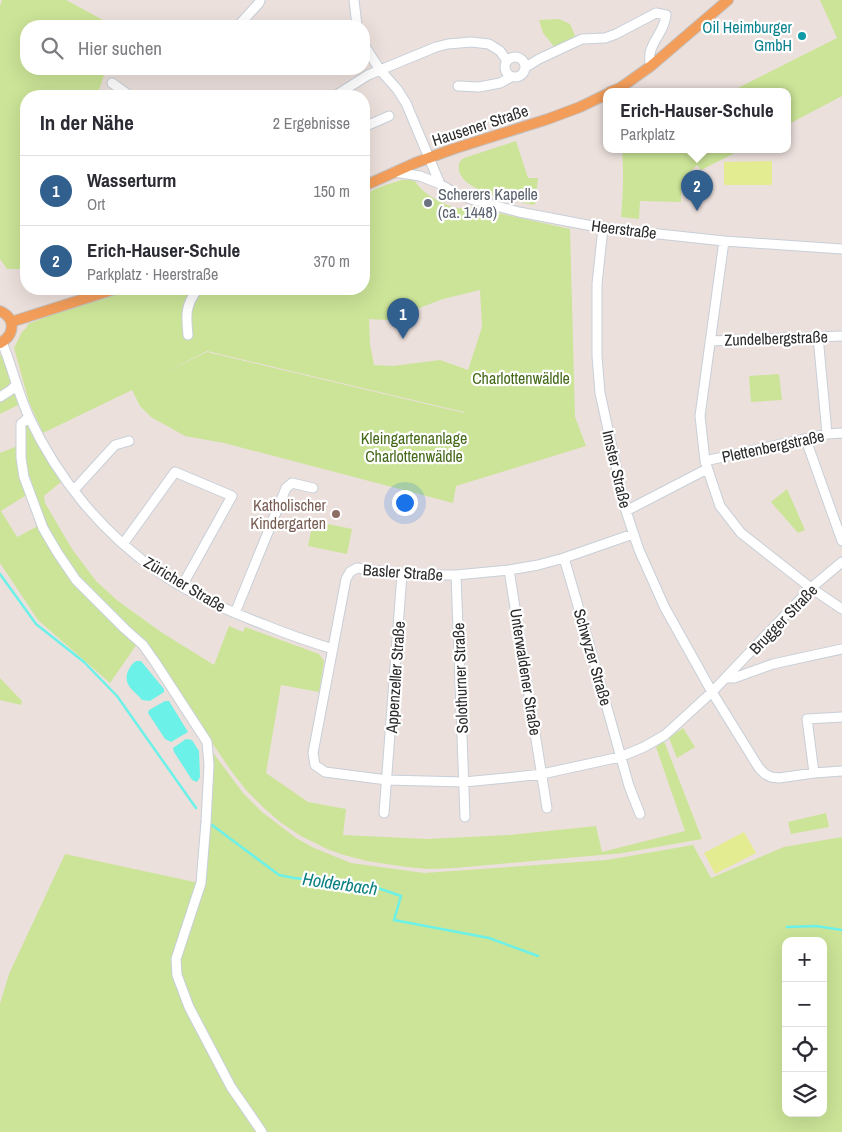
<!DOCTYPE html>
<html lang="de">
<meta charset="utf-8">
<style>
:root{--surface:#fff;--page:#f2f2f3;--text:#2b2b33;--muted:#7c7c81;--line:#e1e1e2;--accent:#315f8e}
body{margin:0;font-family:"Archivo Narrow",sans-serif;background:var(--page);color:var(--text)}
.controls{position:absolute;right:15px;bottom:15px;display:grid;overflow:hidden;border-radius:10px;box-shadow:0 5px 20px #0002}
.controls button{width:45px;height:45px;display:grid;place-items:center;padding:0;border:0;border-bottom:1px solid var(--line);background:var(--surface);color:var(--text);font:25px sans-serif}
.you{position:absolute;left:404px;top:502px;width:18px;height:18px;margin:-12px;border:4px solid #fff;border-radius:50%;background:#1a73e8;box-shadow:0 0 0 8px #1a73e833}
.badge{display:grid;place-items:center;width:32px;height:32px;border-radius:50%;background:var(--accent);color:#fff;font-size:16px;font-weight:700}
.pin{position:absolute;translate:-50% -41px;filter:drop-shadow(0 1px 2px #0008)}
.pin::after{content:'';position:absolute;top:26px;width:18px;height:15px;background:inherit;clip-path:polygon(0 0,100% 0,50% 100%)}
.popup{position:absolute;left:603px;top:88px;width:188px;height:65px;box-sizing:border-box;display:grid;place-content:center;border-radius:10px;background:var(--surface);filter:drop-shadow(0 1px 4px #0005);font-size:16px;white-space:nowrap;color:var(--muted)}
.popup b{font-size:19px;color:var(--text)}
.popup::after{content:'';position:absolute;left:50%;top:100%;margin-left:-10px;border:10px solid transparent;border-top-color:var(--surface)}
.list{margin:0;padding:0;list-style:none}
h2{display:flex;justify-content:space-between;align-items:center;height:65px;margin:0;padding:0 20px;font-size:21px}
h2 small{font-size:16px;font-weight:400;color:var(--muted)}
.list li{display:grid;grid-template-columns:32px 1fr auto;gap:15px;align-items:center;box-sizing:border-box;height:70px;padding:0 20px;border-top:1px solid var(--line)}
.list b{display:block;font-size:19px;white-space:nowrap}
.list p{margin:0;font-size:16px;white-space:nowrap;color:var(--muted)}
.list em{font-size:16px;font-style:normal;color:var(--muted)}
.icon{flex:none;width:28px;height:28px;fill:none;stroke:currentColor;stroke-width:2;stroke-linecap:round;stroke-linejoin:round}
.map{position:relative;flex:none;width:842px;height:1132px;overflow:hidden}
.search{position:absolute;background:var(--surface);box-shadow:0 5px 20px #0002;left:20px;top:20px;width:350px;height:55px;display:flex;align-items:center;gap:12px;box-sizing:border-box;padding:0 18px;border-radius:20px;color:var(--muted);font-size:19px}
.panel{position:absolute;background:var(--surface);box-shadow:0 5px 20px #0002;left:20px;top:90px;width:350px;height:205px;border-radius:20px}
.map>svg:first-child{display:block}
.green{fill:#cbe497;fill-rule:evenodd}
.pitch{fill:#e4ec92}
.water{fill:#6cf1e8}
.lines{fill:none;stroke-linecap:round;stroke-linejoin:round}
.stream{stroke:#6cf1e8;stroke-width:2.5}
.minor-casing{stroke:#c7cfd8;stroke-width:11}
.major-casing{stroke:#c3c3c3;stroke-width:12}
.minor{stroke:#fff;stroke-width:9}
.major{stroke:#f39d5a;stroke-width:10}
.culture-dot{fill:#0f9aa8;stroke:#fff;stroke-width:2}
.worship-dot{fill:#6b7280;stroke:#fff;stroke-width:2}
.education-dot{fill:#8d6e63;stroke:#fff;stroke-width:2}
.labels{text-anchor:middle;stroke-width:4.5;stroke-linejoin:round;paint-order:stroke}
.culture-label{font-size:16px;fill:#0d838f;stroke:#fff;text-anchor:end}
.street-label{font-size:16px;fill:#2a2a2a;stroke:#fff}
.worship-label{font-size:16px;fill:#5b616d;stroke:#fff;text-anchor:start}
.park-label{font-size:16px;fill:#446919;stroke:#fff}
.education-label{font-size:16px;fill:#785e54;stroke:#fff;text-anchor:end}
.water-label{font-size:18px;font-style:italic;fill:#0c8081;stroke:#fff}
</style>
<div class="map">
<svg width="842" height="1132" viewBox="0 0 842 1132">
<rect width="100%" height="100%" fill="#ece0dc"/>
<path class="green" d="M2 0H66L114 26H26V69H106L97 96H26V269H7L0 259V6Z
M820 0H842V96L787 125V92H730L837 38Z
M559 19 570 24 576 38 557 50 543 33 539 20Z
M516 141 528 178H538L535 205C516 201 465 193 459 171 458 165 459 161 464 158Z
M622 150H741L701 170 697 165 681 181V202L640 201 639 219 621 217C623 195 624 172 622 150Z
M402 180H412L415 181C421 193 445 206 458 208 462 209 467 208 471 207L570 229 575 417 586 446 456 486 453 503 224 443 185 436 151 417 140 406 132 390 43 433 29 402 14 348 22 332 27 327 28 324 77 305 129 289H364V196C375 187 389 184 402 180ZM480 290 482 327 468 370 440 360 393 366 374 365 370 344 369 319 388 320 443 299ZM207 351 464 412V413L207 352 164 373Z
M0 354C10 370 14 388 18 405L0 414Z
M779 374 782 400 751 402 749 376Z
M25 426H28L30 428 62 481 44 496 45 503 72 549 96 581 118 601 161 632 214 665 229 626 243 632 245 627 319 654 324 661 319 692 281 685 266 773 308 802 346 809 343 835 427 839 509 835 596 826 602 852 685 831 656 747 664 741 702 839 623 853 455 868 429 869 406 867 367 861 344 855 327 849 301 836 280 822 264 808 247 791 232 772 167 677 76 576 49 531 34 497 26 476 23 444Z
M20 445 28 494 1 511 17 537 40 525 55 554 137 644 110 683 38 620 0 563V453Z
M787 489 805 530 798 533 771 502Z
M313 521 352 529 347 554 308 546Z
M0 678 22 701 21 705 0 700Z
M683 728 695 747 677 758 669 738Z
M208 746 243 793 262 812 296 838 314 848 351 863 424 873 607 860 693 845 711 878 784 847 842 837V1132H263L232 1085 190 1005 179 974 178 961 203 884ZM786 941H823V1113H786Z
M826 813 829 827 791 834 788 822Z
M65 854 199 883 176 975 260 1132H0V1004L9 974Z"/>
<path class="pitch" d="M772 161V185H724V162Z
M744 832 756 853 715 874 704 853Z"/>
<path class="water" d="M136 661H141L164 689V692L150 701 142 700C138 695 130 689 128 684 124 676 129 666 136 661Z
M165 701H169L188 732 171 742 165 739 148 713 149 710Z
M186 739 192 740 199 751 200 777 197 782 192 780 174 752 173 748Z"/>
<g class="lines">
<path class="stream" d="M0 574 36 624 84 662 117 696 196 808
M212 825 279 875 294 878 375 887 401 896 394 920 489 938 538 956
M787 927 816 926 842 930"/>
<defs>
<path id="minor" d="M354 0 357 26
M238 26 259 3 260 0
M364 45 380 70 397 89 406 103 440 184 456 194 474 200 519 212 603 228 724 241 842 249
M505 67a10 10 0 1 1 20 0a10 10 0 1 1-20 0Z
M526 67 539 59 582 39 605 38 616 34 656 13 666 15C665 34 644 46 651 66
M112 83 130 96
M458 86 479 87 500 83 511 77
M335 96 368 75 436 47 448 44 471 42 489 44 500 51 507 61
M364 127 389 116
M394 172 420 176 440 184
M603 228 597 284V356L600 393 626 511 639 550 665 608 712 692 759 768 765 774 771 777 779 778 814 773 842 771
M724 241 700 416 705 461 720 506 741 533 811 588 842 609
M188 335C186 315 185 305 198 289
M818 336 827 434
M710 341 842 336
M2 342C12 367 18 393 29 417 58 479 103 534 160 573 192 595 228 611 265 625 287 634 310 642 333 649
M0 397 11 390 16 385
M29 417 21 424V458L24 477 43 528 57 552 76 580 125 629 143 645 155 662 207 742 209 765 206 822 201 883 176 959 177 975 189 1007 231 1087 262 1132
M806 440 842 541
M705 461 827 434 842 433
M74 490 115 445 129 441
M626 511 707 469
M633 534 564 558 538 565 509 570 456 575H428L402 574 357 568 350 572 346 579 313 753 315 765 325 772 387 780 464 782 506 778 542 774 620 757 644 747 665 735 712 692 811 588 842 562
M123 544 175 472 232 496 182 586
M564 558 588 640 629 786 640 814
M509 570 547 808
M456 575 465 817
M235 613 286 488 292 483 313 488
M726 678H734L773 664 842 649
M814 773 807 719 842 717
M384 813 402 574"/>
<path id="major" d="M610 92 620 88 651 66 728 0
M364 186 415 163 453 149 548 119 580 107 607 94
M0 311C16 318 15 335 0 343
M11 322 115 289"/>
</defs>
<use href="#minor" class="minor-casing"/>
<use href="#major" class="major-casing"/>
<use href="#minor" class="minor"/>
<use href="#major" class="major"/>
</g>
<circle class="culture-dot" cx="802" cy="36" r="5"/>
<circle class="worship-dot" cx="428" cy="203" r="5"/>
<circle class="education-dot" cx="336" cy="514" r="5"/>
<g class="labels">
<g class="culture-label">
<text x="792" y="33">Oil Heimburger<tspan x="792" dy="18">GmbH</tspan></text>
</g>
<g class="street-label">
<text transform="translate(480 125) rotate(-18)" y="6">Hausener Straße</text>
<text transform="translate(624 229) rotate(7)" y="6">Heerstraße</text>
<text transform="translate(776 338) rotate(-2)" y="6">Zundelbergstraße</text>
<text transform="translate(773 446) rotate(-12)" y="6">Plettenbergstraße</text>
<text transform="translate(617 469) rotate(77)" y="6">Imster Straße</text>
<text transform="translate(403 572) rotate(4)" y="6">Basler Straße</text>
<text transform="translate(185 584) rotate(31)" y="6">Züricher Straße</text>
<text transform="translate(783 619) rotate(-46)" y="6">Brugger Straße</text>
<text transform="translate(593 657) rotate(74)" y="6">Schwyzer Straße</text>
<text transform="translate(526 672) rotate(81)" y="6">Unterwaldener Straße</text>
<text transform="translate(395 677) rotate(-86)" y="6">Appenzeller Straße</text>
<text transform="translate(460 678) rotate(-92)" y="6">Solothurner Straße</text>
</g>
<g class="worship-label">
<text x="438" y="200">Scherers Kapelle<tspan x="438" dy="18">(ca. 1448)</tspan></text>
</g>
<g class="park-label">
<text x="521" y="384">Charlottenwäldle</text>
<text x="414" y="444">Kleingartenanlage<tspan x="414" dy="18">Charlottenwäldle</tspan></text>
</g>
<g class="education-label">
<text x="326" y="511">Katholischer<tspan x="326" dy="18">Kindergarten</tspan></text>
</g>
<g class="water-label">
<text transform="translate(340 884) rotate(8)" y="6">Holderbach</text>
</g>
</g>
</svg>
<div class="controls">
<button>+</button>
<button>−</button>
<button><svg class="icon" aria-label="locate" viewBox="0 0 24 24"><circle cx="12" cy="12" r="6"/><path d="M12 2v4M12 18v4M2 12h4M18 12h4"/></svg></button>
<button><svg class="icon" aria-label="layers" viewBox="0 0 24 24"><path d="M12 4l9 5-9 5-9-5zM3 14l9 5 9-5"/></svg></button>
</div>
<div class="you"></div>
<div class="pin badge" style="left:403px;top:339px">1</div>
<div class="pin badge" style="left:697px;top:211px">2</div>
<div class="popup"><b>Erich-Hauser-Schule</b>Parkplatz</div>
<div class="search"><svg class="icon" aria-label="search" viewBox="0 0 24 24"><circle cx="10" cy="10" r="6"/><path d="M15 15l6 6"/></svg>Hier suchen</div>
<section class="panel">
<h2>In der Nähe<small>2 Ergebnisse</small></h2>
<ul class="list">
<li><span class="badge">1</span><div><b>Wasserturm</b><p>Ort</p></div><em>150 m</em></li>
<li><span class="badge">2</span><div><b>Erich-Hauser-Schule</b><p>Parkplatz · Heerstraße</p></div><em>370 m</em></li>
</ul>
</section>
</div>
